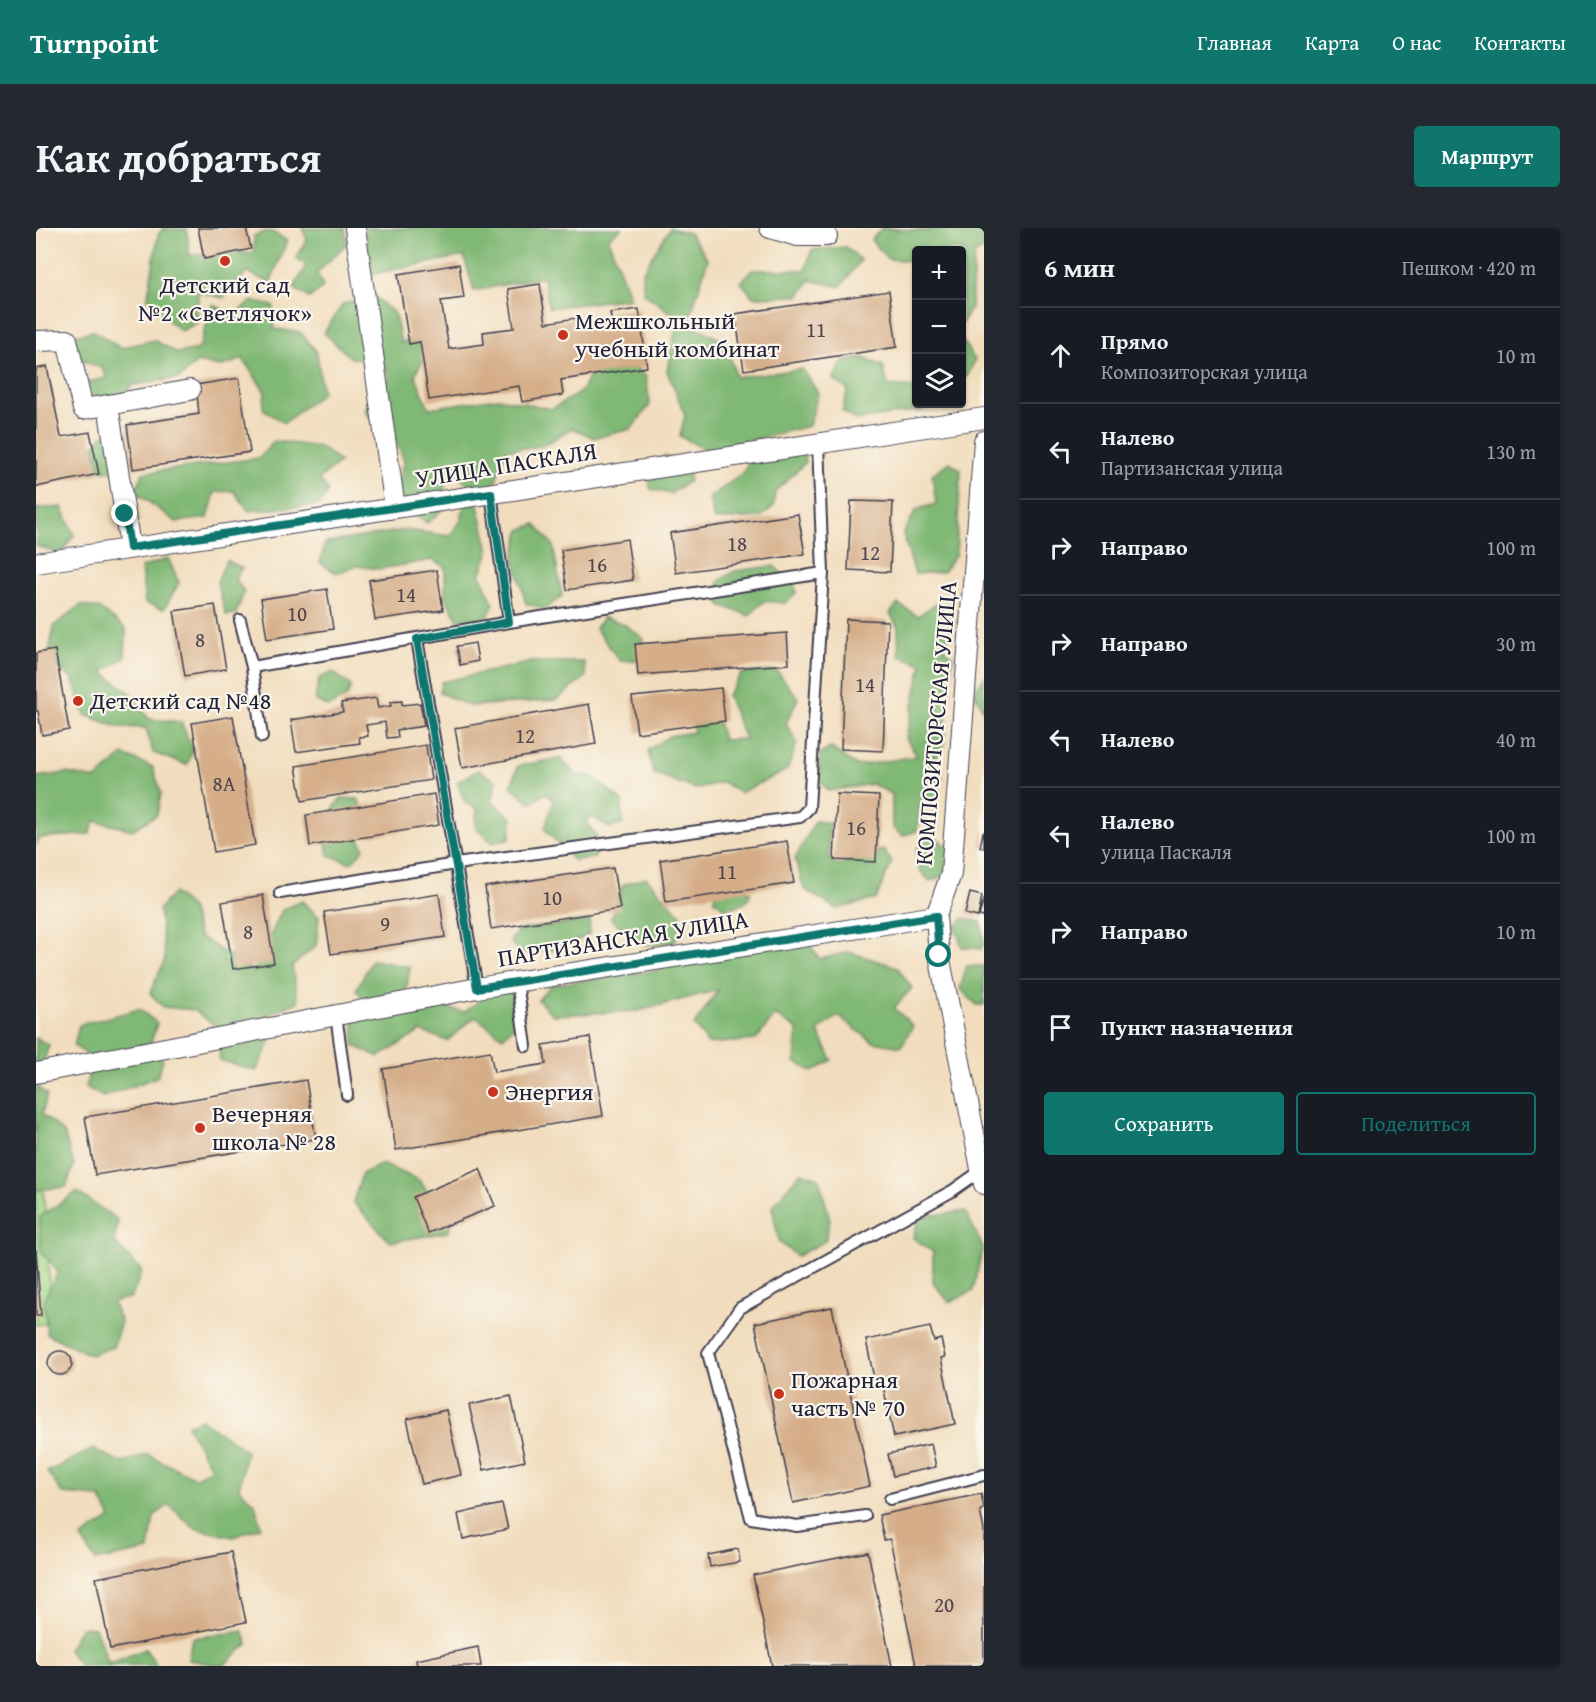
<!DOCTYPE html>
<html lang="ru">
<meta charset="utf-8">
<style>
:root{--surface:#171b24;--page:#242831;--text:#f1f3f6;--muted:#9ea1a6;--line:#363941;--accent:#0f766e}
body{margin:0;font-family:"Gentium Book Plus",serif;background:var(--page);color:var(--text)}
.controls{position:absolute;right:18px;top:18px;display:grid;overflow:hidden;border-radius:6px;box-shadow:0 2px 4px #0004}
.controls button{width:54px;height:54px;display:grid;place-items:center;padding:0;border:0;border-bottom:2px solid var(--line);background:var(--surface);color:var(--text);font:30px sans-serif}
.stop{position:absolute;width:18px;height:18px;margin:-14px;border:4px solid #0f766e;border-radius:50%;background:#fff}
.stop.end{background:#0f766e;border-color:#fff;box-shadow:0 2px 6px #0008}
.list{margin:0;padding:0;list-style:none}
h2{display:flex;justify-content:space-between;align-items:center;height:78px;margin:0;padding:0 24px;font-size:26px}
h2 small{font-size:20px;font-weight:400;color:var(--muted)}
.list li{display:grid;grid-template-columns:39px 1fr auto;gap:18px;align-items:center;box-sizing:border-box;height:96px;padding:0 24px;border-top:2px solid var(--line)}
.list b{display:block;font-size:22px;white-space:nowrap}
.list p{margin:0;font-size:20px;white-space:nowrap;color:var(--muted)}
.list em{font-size:20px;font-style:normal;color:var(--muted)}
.actions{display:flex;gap:12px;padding:18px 24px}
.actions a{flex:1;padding:14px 0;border:2px solid var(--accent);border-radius:6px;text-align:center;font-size:21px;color:var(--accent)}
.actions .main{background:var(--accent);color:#fff}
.icon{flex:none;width:33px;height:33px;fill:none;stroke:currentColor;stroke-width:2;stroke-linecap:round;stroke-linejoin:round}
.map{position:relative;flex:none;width:948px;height:1438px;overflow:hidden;border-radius:6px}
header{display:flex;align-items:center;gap:36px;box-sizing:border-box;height:84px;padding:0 30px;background:var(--accent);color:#fff}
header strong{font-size:28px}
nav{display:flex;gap:33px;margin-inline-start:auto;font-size:21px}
.intro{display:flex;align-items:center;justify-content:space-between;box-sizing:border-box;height:144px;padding:0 36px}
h1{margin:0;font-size:42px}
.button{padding:15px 27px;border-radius:6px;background:var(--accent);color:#fff;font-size:21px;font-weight:700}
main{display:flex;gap:36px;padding:0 36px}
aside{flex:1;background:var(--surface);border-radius:6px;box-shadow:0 2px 4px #0004}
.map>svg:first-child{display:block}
.green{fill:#a1d788;stroke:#627c62;stroke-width:1.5}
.forest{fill:#80b874;stroke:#516d58;stroke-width:1.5}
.building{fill:#d5ad88}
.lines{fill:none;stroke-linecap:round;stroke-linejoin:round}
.service-casing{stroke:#413e4e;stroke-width:14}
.minor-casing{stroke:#413e4e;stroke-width:22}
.service{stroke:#fff;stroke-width:10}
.minor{stroke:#fff;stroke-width:20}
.route{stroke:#0f766e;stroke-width:8}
.poi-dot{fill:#c8321e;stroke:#fbf7ec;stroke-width:2}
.labels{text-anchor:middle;stroke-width:4.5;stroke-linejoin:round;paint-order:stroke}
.number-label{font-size:21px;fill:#4f454e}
.poi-label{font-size:24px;fill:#22223b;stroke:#fbf7ec;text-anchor:start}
.street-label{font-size:24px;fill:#22223b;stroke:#fbf7ec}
</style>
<header>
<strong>Turnpoint</strong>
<nav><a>Главная</a><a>Карта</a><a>О нас</a><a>Контакты</a></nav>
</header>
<div class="intro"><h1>Как добраться</h1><a class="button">Маршрут</a></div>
<main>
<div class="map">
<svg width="948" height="1438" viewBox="0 0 948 1438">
<rect width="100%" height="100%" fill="#fbf7ec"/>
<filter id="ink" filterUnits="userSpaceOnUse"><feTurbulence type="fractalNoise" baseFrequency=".0167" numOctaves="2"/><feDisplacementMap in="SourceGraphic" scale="12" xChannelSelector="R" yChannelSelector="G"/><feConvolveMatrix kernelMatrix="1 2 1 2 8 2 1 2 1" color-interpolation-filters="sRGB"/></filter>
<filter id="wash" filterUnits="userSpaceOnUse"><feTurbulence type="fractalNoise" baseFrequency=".008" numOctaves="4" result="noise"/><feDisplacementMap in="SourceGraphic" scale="24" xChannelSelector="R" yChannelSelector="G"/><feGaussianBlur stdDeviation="1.35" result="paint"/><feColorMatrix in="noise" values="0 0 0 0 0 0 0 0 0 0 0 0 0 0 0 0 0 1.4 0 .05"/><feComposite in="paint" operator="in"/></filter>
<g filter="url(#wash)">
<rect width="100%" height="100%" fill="#f1ddbd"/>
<path class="green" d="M3 892 16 1095 0 1097V893Z"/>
<path class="forest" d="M127 0 151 1 154 28 189 22 218 26V8C233 0 237 3 251 13L234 55 211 44 187 70 162 64 161 95 145 103 111 74 122 7Z
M266 0H309L311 15 281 45 287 59 273 70 258 60 270 38 260 29 271 12Z
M329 0H586L572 10 594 70 513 80 507 49 438 63 428 28 336 46Z
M634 0 653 5 672 31 652 95 690 114 700 149 767 141 782 165 773 198 671 223 644 208 649 187 631 143 642 90 608 65 606 45Z
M846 0 891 3 892 0H948V21L938 27 935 79 926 96V22H880V33L852 31 835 12Z
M810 19 825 32 804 59 774 52 763 68 717 69 705 54 716 42H769L776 22Z
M338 68 359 86 365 115 384 106 393 119 379 147 393 180 462 170 516 181 545 164 559 136 592 130 610 149 614 177 595 201 558 210 536 200 506 218 470 222 458 258 438 261 421 248 409 252 407 281 391 295 374 284 360 259 368 233 356 202 337 194 328 182 354 149 344 131 315 130 288 105 307 76Z
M216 73 238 78V101L264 104 281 124 286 165 248 195 227 181 229 164 207 131 184 139 161 134 144 150 97 157 79 173 46 165 45 156 71 150 66 140 40 130 38 107 58 103 84 120 118 112 141 125 163 121 176 76 197 87Z
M926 112 939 132 931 149H926Z
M825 129 847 138 852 158 880 160V176H890L888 182 820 192 806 183 812 162 797 151 806 135Z
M67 207H85L93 234 86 245 64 242 58 218Z
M767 211 769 235 739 264 738 278 725 289 678 292 673 270 707 245 715 229Z
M238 213 284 219 304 234 283 251 292 263 284 277 213 283 198 263 179 264 172 290 140 294 99 264 107 245 223 230Z
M629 228 653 239V253L634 266 614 261 613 236Z
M914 234 925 242 920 326 907 344 879 346 867 306 880 282 900 276 896 246Z
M441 273 453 323 444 347 458 376 449 394 422 392 409 368V339L396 332 344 341 321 338 300 345 284 335 289 315 370 302 413 308 425 293 428 277Z
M26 279 38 307 25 326 0 318V281Z
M500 296 517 317 526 368 509 381 490 376 478 330 484 302Z
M132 330 143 355 128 381 109 375 105 340Z
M190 332 206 340 199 350 208 364 200 386 190 387 181 354Z
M738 338 759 358 760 365 749 375 728 373 713 388 684 377 682 354 698 343Z
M862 376 882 388 899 376H914L919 394 908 421 917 428 907 523 895 532 906 549 899 572 883 579 881 603 866 608 856 599V566L836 556 792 563 782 549 784 526 795 520 821 538 881 528 870 510 886 436 863 428 862 400 854 385Z
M45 377 64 381 90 401 89 429 67 444 93 464 113 491 145 494 157 522 151 537 117 525 110 500 82 499 49 487 36 451 12 430 18 398Z
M568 389 589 397 608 411 603 432 584 433 559 400Z
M496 434H548L550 449 520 472 434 478 404 465 405 454Z
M741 443 762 470 750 496 761 515 751 542 704 565 687 554 659 561 617 545 612 522 633 508 658 504 656 489 679 483 687 512 709 511 691 467 706 445Z
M297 444 315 458 311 469 292 479 279 472 283 450Z
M948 449V484L938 464Z
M87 527 117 539 125 565 121 587 96 602 59 593 54 606 4 610 0 617V549L31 545 60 551Z
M524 530 540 547 556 548 586 573 587 596 573 600 556 588 550 595 561 608 559 630 537 632 509 601 518 572 510 565 495 575 475 558 482 538Z
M442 542 461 553 456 573 476 591 474 610 457 615 439 599 441 581 429 575 421 554Z
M305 570 322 571 328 584 319 601 328 621 315 635 292 627 287 596Z
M779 593 793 595V630L802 637 847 622 856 634 840 671 800 681 768 661 759 631Z
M897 608 914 620 908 648 894 653 882 641 880 621Z
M610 649 651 694 638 715 607 717 575 691 587 657Z
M699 654 715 665 709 675 690 681 678 672 682 656Z
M138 665 155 680 163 708 218 744 246 682 266 673 283 689 280 718 256 738 262 774 231 787 236 810 220 843 183 832 186 803 158 782 127 779 114 765 129 731 123 681Z
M927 690 945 694 948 715 945 721 926 719 919 699Z
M554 692 553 706 526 721 486 725 474 714 482 702Z
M765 703 783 731 813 724 861 739 876 760 858 780 877 798 865 819 837 814 802 788 782 803 796 832 777 844 759 834 761 801 739 787 720 812 672 816 658 797 682 762 602 783 517 787 502 772 515 757 619 743 640 725Z
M336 732 374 739 369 769 428 784 455 764H476L481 794 467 809 439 789 411 813 385 803 343 829 318 818V790L339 784 320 762Z
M931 738H948V777H941L924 761Z
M103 781 121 795 114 818 127 832 121 849 68 869 50 860 56 830 38 818 43 797Z
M0 810 13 817 0 856Z
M0 858 11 867 6 886 28 905 38 937 30 959 0 962Z
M346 936 383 952 397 971 423 977 412 1004 354 1014 317 974 326 946Z
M765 944 783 950 794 992 789 1013 761 1028 743 1014 736 979Z
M41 964 82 992 78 1014 106 1043 96 1069 76 1074 85 1094 77 1119 55 1127 11 1106 8 1071 22 1044 5 1023 4 989Z
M929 983 947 1019 937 1063 913 1074 897 1054V1024L877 1010 883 989Z
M165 1191 210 1223 203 1261 219 1275 225 1299 197 1309 158 1300 133 1277 118 1288 113 1322 60 1333 45 1310 75 1290 64 1269 27 1266 11 1244 57 1221 87 1235 111 1226 159 1250 175 1240 151 1197Z
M45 1399 59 1400 73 1436 109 1421 121 1437 44 1438 32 1422Z
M207 1403 212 1416 187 1438 152 1432 156 1410Z"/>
<g id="blocks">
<path class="building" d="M162 0H210L215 21 168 31Z
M423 36 428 70 405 73 413 121 448 116 447 104 478 100 472 61 504 56 510 95 540 90 541 101 576 95 574 85 603 81 611 139 525 152 527 167 486 174 483 158 393 172 384 114 373 116 362 46Z
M853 63 861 119 708 142 699 86Z
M11 138 25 209 54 204 63 246 0 259V141Z
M203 150 214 224 97 241 91 197 163 186 160 157Z
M815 273 857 274 854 344 812 342Z
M762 286 769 326 640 345 634 305Z
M591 311 597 352 531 362 525 322Z
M401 342 407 382 339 392 333 352Z
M291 361 297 401 231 411 225 371Z
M179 377 190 441 149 448 138 383Z
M810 391 852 393 847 523 805 521Z
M751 405 753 436 602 447 599 416Z
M439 415 442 433 424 437 421 418Z
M19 422 33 502 6 507 2 483H0V425Z
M685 460 689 493 601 505 596 469Z
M340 470 342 480 355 478 354 474 366 473V477L384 475 388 498 361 502 362 509 351 510 349 494 330 497 332 508 323 509 324 515 260 524 255 492 307 484 305 475Z
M553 476 560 516 426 540 419 500Z
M197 488 219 617 178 624 156 495Z
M390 517 395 552 266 573 260 538Z
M398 566 403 597 274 618 270 587Z
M801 566 843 568 840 634 798 632Z
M947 604H948V620L944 619Z
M751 613 758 655 630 674 624 632Z
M577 640 584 681 455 701 449 659Z
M934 665 946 668 942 689 929 686Z
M403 666 409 709 295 726 288 684Z
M227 667 238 735 197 741 186 674Z
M948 671V689L943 688Z
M554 809 567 888 360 922 347 841 454 823 458 844 510 836 507 817Z
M270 852 280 911 59 947 49 889Z
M444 941 459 978 392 1005 377 969Z
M0 1021 5 1088H0Z
M796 1079 834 1258 757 1275 719 1095Z
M894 1099 898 1113 905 1111 909 1129 905 1130 919 1196 858 1209 846 1153 839 1155 830 1112Z
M12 1135a12 12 0 1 1 24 0a12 12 0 1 1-24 0Z
M475 1168 489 1233 448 1242 433 1177Z
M410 1182 425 1247 386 1256 371 1191Z
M895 1216 900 1239 857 1248 852 1226Z
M945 1266 948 1280 944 1283 948 1302V1438H880L854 1311 848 1312 843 1287Z
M466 1276 472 1301 427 1311 422 1286Z
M702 1321 704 1334 674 1339 672 1327Z
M195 1324 210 1394 74 1421 60 1350Z
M832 1324 856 1438H736L717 1347Z
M442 1419 445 1438H381L380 1432Z"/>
</g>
</g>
<g filter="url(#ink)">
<use href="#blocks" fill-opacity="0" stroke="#413e4e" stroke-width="1.5"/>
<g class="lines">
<defs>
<path id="service" d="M204 392 216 439 226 509
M473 394 787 345
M381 411 441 760
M216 439 473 394 455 265
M244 665 420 636 764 589 773 580 787 345 782 215
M481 754 490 818
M300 787 311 867
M854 1271 948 1247
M829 1288 761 1298 715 1290 672 1125 704 1080 916 963 946 942"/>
<path id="minor" d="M319 0 359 280
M734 0 761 8H791
M0 113 31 112 47 181 72 177
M948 213 915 646 900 688 903 727 948 956
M94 319 72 177 154 162
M0 335 948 190
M0 845 441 760 900 688"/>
</defs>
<use href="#service" class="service-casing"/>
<use href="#minor" class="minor-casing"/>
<use href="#service" class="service"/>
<use href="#minor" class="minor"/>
</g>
</g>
<g class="lines" filter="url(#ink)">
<path class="route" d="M89 286 94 320 455 265 473 394 381 411 441 760 900 688 903 727"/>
</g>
<g class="poi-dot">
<circle cx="189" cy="33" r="6"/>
<circle cx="527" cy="107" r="6"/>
<circle cx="42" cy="473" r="6"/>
<circle cx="457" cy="864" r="6"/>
<circle cx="164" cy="900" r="6"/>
<circle cx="743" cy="1166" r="6"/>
</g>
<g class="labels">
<g class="number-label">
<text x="780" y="109">11</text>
<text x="701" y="323">18</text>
<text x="834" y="332">12</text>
<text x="561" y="344">16</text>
<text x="370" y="374">14</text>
<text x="261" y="393">10</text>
<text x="164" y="419">8</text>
<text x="829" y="464">14</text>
<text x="489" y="515">12</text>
<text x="188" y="563">8А</text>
<text x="820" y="607">16</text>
<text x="691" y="651">11</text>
<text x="516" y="677">10</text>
<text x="349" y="703">9</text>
<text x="212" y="711">8</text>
<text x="908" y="1384">20</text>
</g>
<g class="poi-label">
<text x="189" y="65" text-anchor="middle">Детский сад<tspan x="189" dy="28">№2 «Светлячок»</tspan></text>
<text x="539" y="101">Межшкольный<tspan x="539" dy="28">учебный комбинат</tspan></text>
<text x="54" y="481">Детский сад №48</text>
<text x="469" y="872">Энергия</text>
<text x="176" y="894">Вечерняя<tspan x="176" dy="28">школа № 28</tspan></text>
<text x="755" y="1160">Пожарная<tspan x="755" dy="28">часть № 70</tspan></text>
</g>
<g class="street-label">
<text transform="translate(470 237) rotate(-9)" y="8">УЛИЦА ПАСКАЛЯ</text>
<text transform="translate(900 495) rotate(-85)" y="8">КОМПОЗИТОРСКАЯ УЛИЦА</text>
<text transform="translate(587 711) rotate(-9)" y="8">ПАРТИЗАНСКАЯ УЛИЦА</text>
</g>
</g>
</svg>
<div class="controls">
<button>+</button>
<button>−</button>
<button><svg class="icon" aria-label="layers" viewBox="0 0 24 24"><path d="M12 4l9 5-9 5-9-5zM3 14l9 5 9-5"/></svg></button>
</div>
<div class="stop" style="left:903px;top:727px"></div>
<div class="stop end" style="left:89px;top:286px"></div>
</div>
<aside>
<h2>6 мин<small>Пешком · 420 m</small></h2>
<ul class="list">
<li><svg class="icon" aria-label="ahead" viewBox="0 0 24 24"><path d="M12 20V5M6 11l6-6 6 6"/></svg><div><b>Прямо</b><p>Композиторская улица</p></div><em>10 m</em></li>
<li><svg class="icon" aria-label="left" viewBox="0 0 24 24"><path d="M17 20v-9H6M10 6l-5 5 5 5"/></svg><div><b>Налево</b><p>Партизанская улица</p></div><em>130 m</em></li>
<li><svg class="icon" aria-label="right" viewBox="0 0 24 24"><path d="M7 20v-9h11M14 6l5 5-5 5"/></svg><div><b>Направо</b></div><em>100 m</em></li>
<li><svg class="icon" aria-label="right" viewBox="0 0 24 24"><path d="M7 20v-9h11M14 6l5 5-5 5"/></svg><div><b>Направо</b></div><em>30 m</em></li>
<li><svg class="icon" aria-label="left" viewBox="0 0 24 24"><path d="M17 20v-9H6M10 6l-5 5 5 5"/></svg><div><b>Налево</b></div><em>40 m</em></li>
<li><svg class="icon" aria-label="left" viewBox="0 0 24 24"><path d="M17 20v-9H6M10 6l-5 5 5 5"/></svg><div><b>Налево</b><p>улица Паскаля</p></div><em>100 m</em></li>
<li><svg class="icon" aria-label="right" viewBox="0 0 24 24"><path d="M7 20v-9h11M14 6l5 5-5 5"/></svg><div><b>Направо</b></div><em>10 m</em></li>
<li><svg class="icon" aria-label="arrive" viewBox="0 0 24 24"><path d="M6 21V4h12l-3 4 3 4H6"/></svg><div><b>Пункт назначения</b></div></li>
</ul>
<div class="actions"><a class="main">Сохранить</a><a>Поделиться</a></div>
</aside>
</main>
